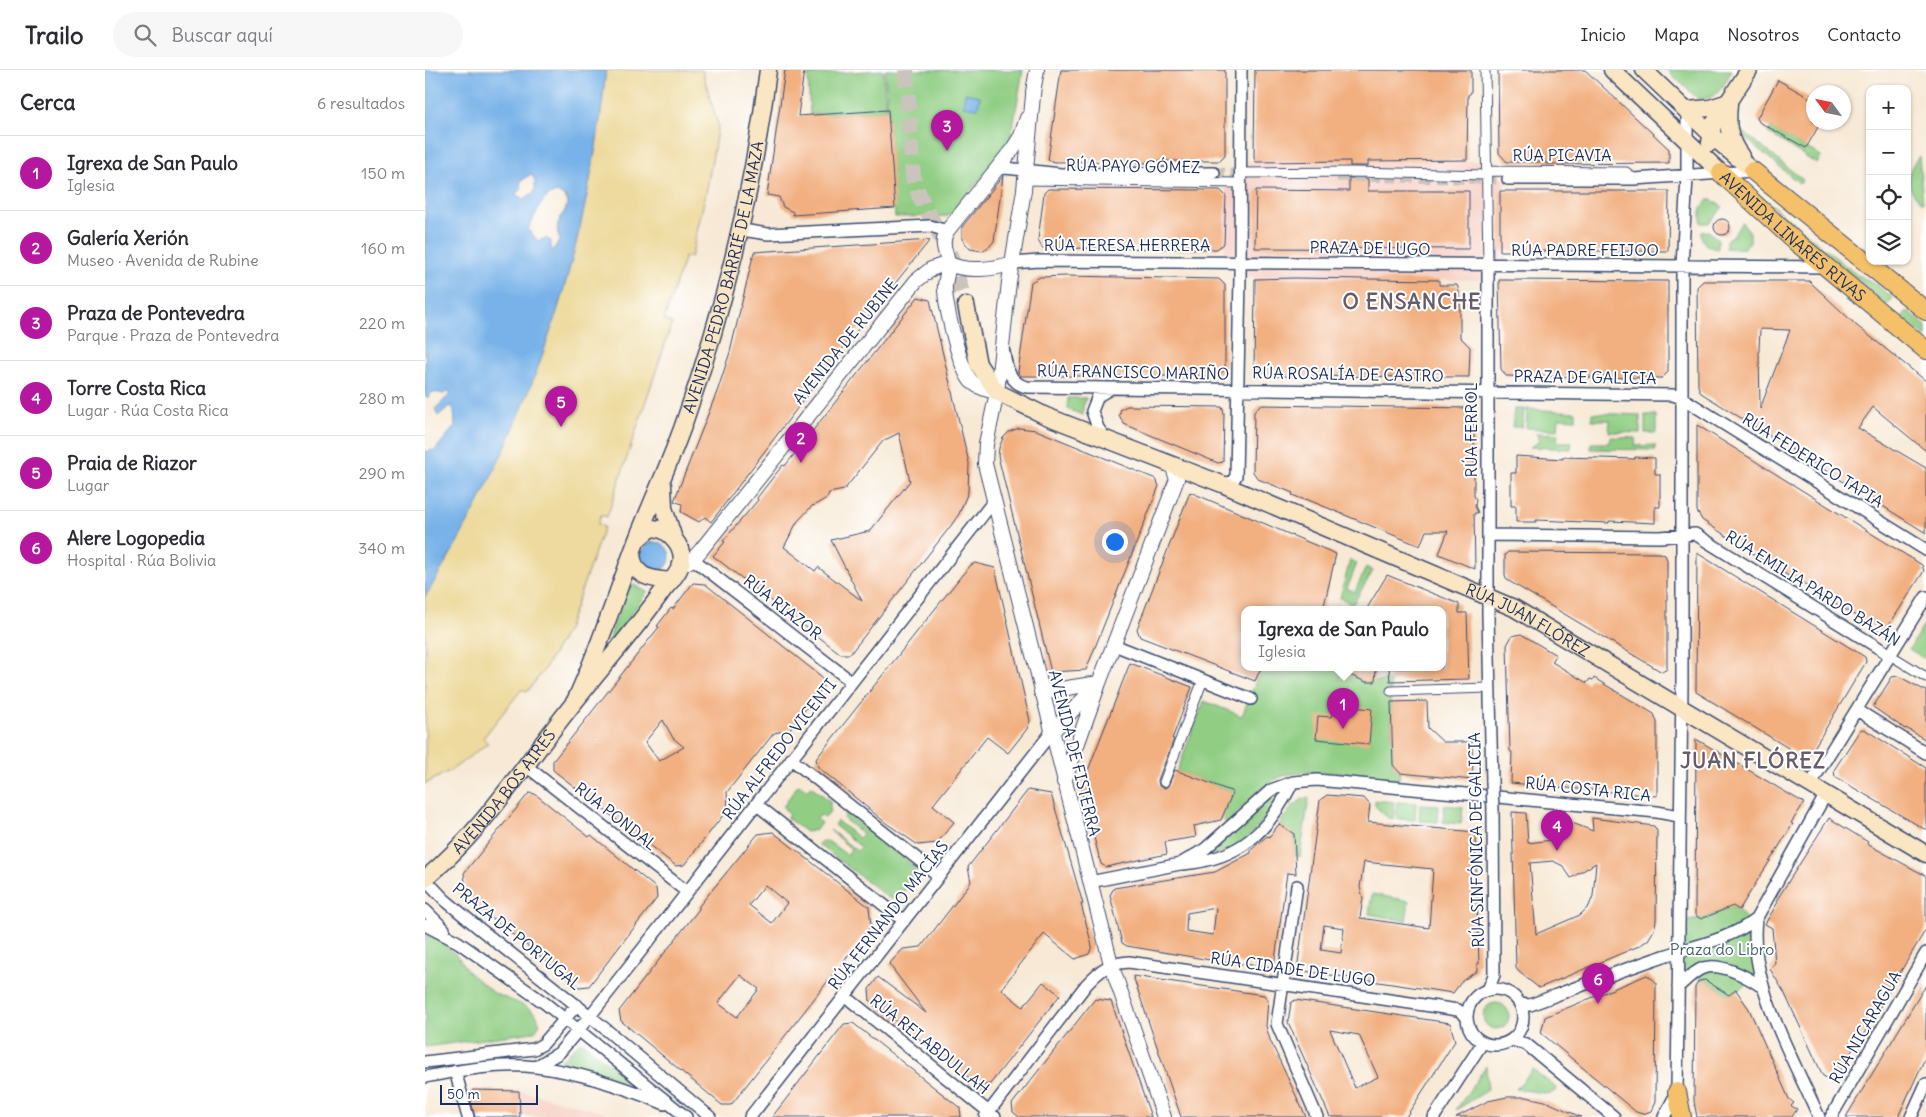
<!DOCTYPE html>
<html lang="es">
<meta charset="utf-8">
<style>
:root{--surface:#fff;--page:#f7f7f7;--text:#2b2b33;--muted:#7c7c81;--line:#e1e1e2;--accent:#b5179e}
body{margin:0;font-family:Delius,sans-serif;background:var(--page);color:var(--text)}
.controls{position:absolute;right:15px;top:15px;display:grid;overflow:hidden;border-radius:10px;box-shadow:0 1px 4px #0004}
.controls button{width:45px;height:45px;display:grid;place-items:center;padding:0;border:0;border-bottom:1px solid var(--line);background:var(--surface);color:var(--text);font:25px sans-serif}
.compass{position:absolute;left:1381px;top:15px;width:45px;height:45px;border-radius:50%;background:var(--surface);box-shadow:0 1px 4px #0004;rotate:303deg}
.scale{position:absolute;left:15px;bottom:12px;width:98px;box-sizing:border-box;padding-left:5px;border:2px solid #1b2f5e;border-top:0;font-size:14px;line-height:18px;white-space:nowrap;color:#1b2f5e;-webkit-text-stroke:4px #fff;paint-order:stroke}
.you{position:absolute;left:689px;top:471px;width:18px;height:18px;margin:-12px;border:4px solid #fff;border-radius:50%;background:#1a73e8;box-shadow:0 0 0 8px #1a73e833}
.badge{display:grid;place-items:center;width:32px;height:32px;border-radius:50%;background:var(--accent);color:#fff;font-size:16px;font-weight:700}
.pin{position:absolute;translate:-50% -41px;filter:drop-shadow(0 1px 2px #0008)}
.pin::after{content:'';position:absolute;top:26px;width:18px;height:15px;background:inherit;clip-path:polygon(0 0,100% 0,50% 100%)}
.popup{position:absolute;left:816px;top:536px;width:205px;height:65px;box-sizing:border-box;display:grid;place-content:center;border-radius:10px;background:var(--surface);filter:drop-shadow(0 1px 4px #0005);font-size:16px;white-space:nowrap;color:var(--muted)}
.popup b{font-size:19px;color:var(--text)}
.popup::after{content:'';position:absolute;left:50%;top:100%;margin-left:-10px;border:10px solid transparent;border-top-color:var(--surface)}
.list{margin:0;padding:0;list-style:none}
h2{display:flex;justify-content:space-between;align-items:center;height:65px;margin:0;padding:0 20px;font-size:21px}
h2 small{font-size:16px;font-weight:400;color:var(--muted)}
.list li{display:grid;grid-template-columns:32px 1fr auto;gap:15px;align-items:center;box-sizing:border-box;height:75px;padding:0 20px;border-top:1px solid var(--line)}
.list b{display:block;font-size:19px;white-space:nowrap}
.list p{margin:0;font-size:16px;white-space:nowrap;color:var(--muted)}
.list em{font-size:16px;font-style:normal;color:var(--muted)}
.icon{flex:none;width:28px;height:28px;fill:none;stroke:currentColor;stroke-width:2;stroke-linecap:round;stroke-linejoin:round}
.map{position:relative;flex:none;width:1501px;height:1047px;overflow:hidden}
header{display:flex;align-items:center;gap:30px;box-sizing:border-box;height:70px;padding:0 25px;background:var(--surface);border-bottom:1px solid var(--line)}
header strong{font-size:24px}
nav{display:flex;gap:28px;margin-inline-start:auto;font-size:18px}
.search{width:350px;height:45px;background:var(--page);display:flex;align-items:center;gap:12px;box-sizing:border-box;padding:0 18px;border-radius:28px;color:var(--muted);font-size:19px}
main{display:flex}
aside{flex:1;background:var(--surface)}
.map>svg:first-child{display:block}
.built{fill:#f7d1c6}
.green{fill:#91ce84;stroke:#567e71}
.sand{fill:#eeda9e;stroke:#84847e}
.water{fill:#78b2e8;stroke:#4a70a3;fill-rule:evenodd}
.building{fill:#f2b081;fill-rule:evenodd}
.lines{fill:none;stroke-linecap:round;stroke-linejoin:round}
.minor-tunnel{stroke:#cbc4bd;stroke-width:11;stroke-dasharray:11 5.5;stroke-linecap:butt}
.secondary-tunnel{stroke:#cbc4bd;stroke-width:16;stroke-dasharray:16 8;stroke-linecap:butt}
.pedestrian-casing{stroke:#3c4b70;stroke-width:11}
.minor-casing{stroke:#3c4b70;stroke-width:14}
.tertiary-casing{stroke:#3c4b70;stroke-width:16}
.secondary-casing{stroke:#3c4b70;stroke-width:19}
.primary-casing{stroke:#3c4b70;stroke-width:20}
.pedestrian{stroke:#fff;stroke-width:9}
.minor{stroke:#fff;stroke-width:11}
.tertiary{stroke:#fff;stroke-width:14}
.secondary{stroke:#fbe6c3;stroke-width:16}
.primary{stroke:#f4c16a;stroke-width:18}
.minor-bridge-casing{stroke:#3c4b70;stroke-width:14;stroke-linecap:butt}
.minor-bridge{stroke:#fff;stroke-width:11}
.labels{text-anchor:middle;stroke-width:4;stroke-linejoin:round;paint-order:stroke}
.street-label{font-size:16px;fill:#1b2f5e;stroke:#fff}
.park-label{font-size:16px;fill:#3e5f69;stroke:#fff}
.district-label{font-size:21px;font-weight:bold;letter-spacing:1px;fill:#665c6a;stroke:#fff}
</style>
<header>
<strong>Trailo</strong>
<div class="search"><svg class="icon" aria-label="search" viewBox="0 0 24 24"><circle cx="10" cy="10" r="6"/><path d="M15 15l6 6"/></svg>Buscar aquí</div>
<nav><a>Inicio</a><a>Mapa</a><a>Nosotros</a><a>Contacto</a></nav>
</header>
<main>
<aside>
<h2>Cerca<small>6 resultados</small></h2>
<ul class="list">
<li><span class="badge">1</span><div><b>Igrexa de San Paulo</b><p>Iglesia</p></div><em>150 m</em></li>
<li><span class="badge">2</span><div><b>Galería Xerión</b><p>Museo · Avenida de Rubine</p></div><em>160 m</em></li>
<li><span class="badge">3</span><div><b>Praza de Pontevedra</b><p>Parque · Praza de Pontevedra</p></div><em>220 m</em></li>
<li><span class="badge">4</span><div><b>Torre Costa Rica</b><p>Lugar · Rúa Costa Rica</p></div><em>280 m</em></li>
<li><span class="badge">5</span><div><b>Praia de Riazor</b><p>Lugar</p></div><em>290 m</em></li>
<li><span class="badge">6</span><div><b>Alere Logopedia</b><p>Hospital · Rúa Bolivia</p></div><em>340 m</em></li>
</ul>
</aside>
<div class="map">
<svg width="1501" height="1047" viewBox="0 0 1501 1047">
<rect width="100%" height="100%" fill="#fff"/>
<filter id="ink" filterUnits="userSpaceOnUse"><feTurbulence type="fractalNoise" baseFrequency=".02" numOctaves="2"/><feDisplacementMap in="SourceGraphic" scale="10" xChannelSelector="R" yChannelSelector="G"/><feConvolveMatrix kernelMatrix="1 2 1 2 8 2 1 2 1" color-interpolation-filters="sRGB"/></filter>
<filter id="wash" filterUnits="userSpaceOnUse"><feTurbulence type="fractalNoise" baseFrequency=".0096" numOctaves="4" result="noise"/><feDisplacementMap in="SourceGraphic" scale="20" xChannelSelector="R" yChannelSelector="G"/><feGaussianBlur stdDeviation="1.12" result="paint"/><feColorMatrix in="noise" values="0 0 0 0 0 0 0 0 0 0 0 0 0 0 0 0 0 1.4 0 .05"/><feComposite in="paint" operator="in"/></filter>
<g filter="url(#wash)">
<rect width="100%" height="100%" fill="#f7e9d5"/>
<path class="built" d="M816 91H1061L1062 108H1079V121L1075 125V177L1080 181V196H1063V210L816 208V192H799L801 113H815Z
M48 1020 94 1021 168 1039 192 1047H50L42 1027Z"/>
<path class="green" d="M458 0 461 40 385 45 383 5Z
M460 0H598L585 74 524 146 470 147Z
M1242 0H1307C1299 14 1292 32 1272 28Z
M1346 58 1396 86 1392 94 1343 63Z
M1316 60 1378 110 1375 114 1319 67Z
M1494 86 1498 133C1480 120 1480 102 1494 86Z
M1314 108 1432 205 1448 212 1468 228 1462 235Z
M1283 130H1287L1298 137 1284 153H1276V137Z
M1317 152 1325 162V172L1319 178 1301 179V170L1308 166Z
M1284 161 1293 170V179C1282 178 1276 172 1276 162Z
M1482 241 1501 256V267L1477 247Z
M643 328H661L658 336V345L642 339Z
M1089 339H1099L1097 357H1087Z
M1102 339 1151 342V349L1134 348 1133 360 1101 358Z
M1167 343 1215 345V363L1184 362 1185 350H1167Z
M1220 345H1231V363H1220Z
M1111 363 1133 364 1132 372H1147L1146 379 1105 377 1115 371Z
M1185 367 1211 368 1210 376 1230 375V380L1166 379V373H1184Z
M925 490 932 493 922 519 930 522 941 497 948 501 928 534 915 528Z
M205 513 222 522 186 572 191 576 178 584Z
M1501 552V587L1500 589 1484 579Z
M836 598H909L941 612 965 611 968 695 975 703 974 709C943 707 881 695 853 708 834 718 817 739 801 754L796 743H799L807 722 752 701 779 631 817 646Z
M375 715 383 720 386 716 405 731V741L400 748 395 745 392 749 396 753 391 760 381 762 362 748 364 744 358 737 372 716Z
M858 723C844 742 823 775 800 782 793 784 784 785 776 786L790 778 847 727Z
M879 728H884L875 787 870 785 869 765 854 754 868 736Z
M950 730 969 732 968 749 963 748 950 736Z
M972 732 991 733 990 750 971 749Z
M995 734 1014 735 1013 752 994 751Z
M1019 735 1038 737 1036 754 1018 752Z
M419 741 489 796 491 805 485 814 480 811 477 816 481 819 473 828 465 829 393 774 397 771 404 772 422 785 426 779 405 760 432 781 436 777 409 755 412 751 434 768 438 764 420 750Z
M947 824 984 831 981 851 944 844Z
M1308 836C1330 850 1333 882 1338 905L1304 925 1282 911 1253 899 1254 858 1261 851 1277 849Z
M0 864 17 872 34 888 43 902 69 923 100 936 111 944 115 954 109 962 0 977Z
M1058 946a13 13 0 1 1 26 0a13 13 0 1 1-26 0Z
M156 971 210 1015 131 995Z
M1061 996 1063 1020 1031 1040Z
M1108 999 1131 1018 1130 1021 1125 1024 1091 1019Z"/>
<path class="sand" d="M138 0H277L293 55 282 118 266 188 260 186 239 250 247 253 182 447 176 445 173 454 179 457 142 560 119 600 102 622 97 619 58 668 63 673 28 699 0 714V454L128 180 135 170C127 151 140 147 143 132L139 126Z"/>
<path class="water" d="M0 0H181C162 191 101 364 0 527V381L10 380 30 356 29 340 26 335 13 346 10 339 25 324 24 320 19 324 8 322 2 328 0 326ZM106 104 110 110V121L99 129 90 124 97 119 95 112ZM132 122 142 128 143 132C140 147 127 151 135 170L128 180 126 178V171L121 168 113 171 103 159C111 146 115 126 132 122Z
M540 23 555 26 553 38 538 36Z
M215 487a15 15 0 1 1 30 0a15 15 0 1 1-30 0Z"/>
<g id="blocks">
<path class="building" d="M360 0H379L373 46 463 40 470 138 368 145V142L358 137 354 127 342 125Z
M636 0H800V86L795 91H722V93H712L711 91 630 92 623 90Z
M830 0H1046V23L1043 25 1042 90 943 91V96H925V91L831 92 829 88Z
M1073 0H1160L1244 79V93L1121 94V92H1082L1074 83Z
M1353 10 1388 30V52H1396L1381 78 1334 52 1332 48Z
M578 106 569 171 565 176 557 181 545 179 537 169V157Z
M924 108 943 109V121H1044V179L830 178 831 120 924 121Z
M623 119 795 120 801 126 799 173 792 179 617 178 613 170 619 123Z
M1075 121H1244L1243 181H1075Z
M1289 157a8 8 0 1 1 16 0a8 8 0 1 1-16 0Z
M505 170 414 283 416 284 386 320 286 452 280 447 274 452 256 442 257 434 249 431 293 319 305 282 329 182Z
M642 206 794 209 800 215V300L792 306H596L593 302 606 212 615 207Z
M870 208 1014 210V215H1032L1034 221V233H1035V267L1045 277 1044 307 832 306 829 303 830 209Z
M1074 210 1243 211V302L1237 308 1081 306 1076 299Z
M1278 211H1384L1432 256 1501 311V381L1448 337 1433 358 1501 398V463L1276 323 1273 316 1272 217ZM1335 259 1365 260 1335 339 1334 280Z
M493 227 505 230 544 393 543 422 534 444 525 457 425 584H416L288 486 300 472 298 471 333 430 332 428 349 406 358 395 360 396ZM474 363 485 411 445 461 406 470 437 531 393 497 390 501 359 477 372 452 388 435V436L402 428 404 423 419 420 458 371Z
M835 335 1045 338 1049 342V426L1051 429 1050 436 1053 443H1049L1050 499 1014 484 1023 461H1001L995 476 881 429 880 430 867 425 868 423 833 409 828 402 829 342Z
M702 336 797 337 799 343 798 392 793 393 699 354 694 345 696 339Z
M1272 355 1497 495 1499 501 1461 560 1455 561 1368 507 1363 506 1347 493 1335 488 1277 450 1272 441Z
M594 358 611 360 731 409 734 416 661 600 626 602 573 386 574 378 578 368 584 362Z
M1091 386 1138 389V387L1210 389V387L1230 388V404H1235V437H1230V453L1184 451V453L1111 450V452H1091V436H1086V403H1091Z
M765 422 911 484 898 540H819V598H836L830 611 715 567 712 559Z
M1083 482 1235 483 1240 485 1242 490V599L1237 602 1082 510 1080 505V485Z
M1272 483 1440 587 1441 592 1384 686 1378 687 1271 622Z
M550 493 570 498 605 651 602 659 583 683 562 667 508 735 529 752 512 773 493 775 461 753 393 697 391 689 537 505 546 495Z
M962 505 1034 534V543H1042L1044 609 965 611 964 598H1017V540H941Z
M268 513 280 514 397 607 398 617 364 660 349 663 302 722 303 739 259 795 251 796 128 700V691L234 557 232 556 246 538 248 539ZM238 650 248 668 259 677 234 691 220 672Z
M1096 564 1131 585 1127 592 1162 613 1165 609 1168 610 1169 608 1229 644 1232 652V726L1086 713 1087 682 1085 681 1082 575 1087 566Z
M705 593 767 617 747 669H749L733 710 734 716 740 718 743 716 750 700 808 722 796 750 769 756 771 767 740 772 742 784 681 797 676 794 656 718Z
M909 598H951L950 612H941Z
M1473 606 1501 621V670L1481 658 1480 659 1448 637 1467 607Z
M1002 631 1003 658 1018 672H1047L1048 710 975 703 968 695 966 632Z
M928 637 947 639 944 674 891 669 893 646 906 647 907 643 927 645Z
M1439 659 1501 698V760L1410 707 1409 700 1435 660Z
M1271 669 1379 733 1366 753 1368 754 1314 840 1308 836 1276 849 1270 845Z
M603 720 626 724 658 834H656L667 876 664 884 650 889 619 864 576 919 598 937 618 912 635 925 565 1014 555 1016 445 931 444 919 453 907 501 943 464 894 478 879 496 877 546 812 543 797Z
M104 723 110 724 164 767 166 765 231 818 232 828 164 916 154 917 42 828 39 803Z
M902 725 939 728 945 735 943 752 1050 762 1054 894H1052V901L1037 911 1028 923 872 900 895 730ZM939 792 1008 799 1004 858 935 848 938 828 935 817ZM899 855 919 858 916 883 896 880Z
M1087 742 1101 743 1103 773 1127 770 1136 762 1142 751 1168 761 1167 748 1229 756 1232 761 1231 851 1229 860 1223 870 1214 876 1114 918 1093 901 1091 898ZM1128 791 1138 796 1146 808 1171 793 1168 826 1164 836 1155 845 1111 864 1105 793Z
M1404 748 1443 772 1442 774 1501 806V859L1438 965 1437 964 1411 1007 1406 1010 1398 1006 1359 922 1345 899 1350 893 1347 858 1340 854 1353 832 1351 831Z
M854 754 869 764 871 804 862 803 849 897 797 892 702 876 697 873 685 825 689 818 790 802 826 783V780L842 766 844 767ZM791 838 788 865 761 861 762 843Z
M348 762 444 837 446 856 306 1035H297L196 951 194 941 274 839V836L333 764ZM340 815 362 833 347 853 324 835ZM315 905 334 919 312 947 293 933Z
M1222 905 1231 912 1230 1032 1226 1041 1218 1044 1211 1042 1116 963 1120 947Z
M708 906 839 925 843 930 841 956 845 970 881 1047H756Z
M1280 910 1304 925 1311 920 1324 939 1364 1029 1369 1033 1366 1036 1372 1039 1367 1047H1272L1269 1031 1270 917 1274 911Z
M1501 915V986L1473 1047H1421Z
M670 929 686 931 726 1047H594L588 1042 587 1034Z
M870 930 1025 953 1030 971 981 1047H905L863 952 866 933ZM905 960 934 965 953 1007 930 1018Z
M428 953 535 1038 536 1047H347L419 954Z
M48 1020 94 1021 95 1047H50L44 1024Z
M1082 1027H1101L1120 1031 1156 1047H1031L1063 1031Z"/>
</g>
</g>
<g filter="url(#ink)">
<use href="#blocks" fill-opacity="0" stroke="#3c4b70" stroke-width="1"/>
<g class="lines">
<path class="minor-tunnel" d="M789 103 824 104
M912 106 1083 109"/>
<path class="secondary-tunnel" d="M481 0 488 107 494 125 525 185 541 235"/>
<defs>
<path id="pedestrian" d="M1060 0 1063 196
M1062 101 1201 102 1209 109
M815 103 928 102 1062 105
M600 110 815 113
M1465 585 1501 607
M966 621 1064 618
M739 712 778 610"/>
<path id="minor" d="M571 100 580 98 636 104 789 103
M1083 109H1209L1328 101
M317 160 343 164 505 156 522 161
M588 193 614 191 1400 197
M1063 196V545L1067 711
M579 282C581 297 585 314 602 317L1248 325 1257 328 1501 480
M680 368 673 358 667 341 673 326 685 319
M797 414 807 412 811 406 815 207 816 0
M1063 467 1068 465 1235 467 1270 464 1465 585
M268 489 427 612
M689 575 826 629
M1432 640 1501 683
M366 689 514 806
M100 695 262 822
M1385 715 1501 527
M331 734 479 851
M758 794C815 789 843 762 868 712
M0 809 20 830 55 859 165 946 285 1047
M665 812 755 794 780 779 846 720 868 712 892 710 1232 742 1254 746
M872 816 852 954 892 1047
M0 840 19 859
M0 855 33 872 121 934 261 1047
M1253 917C1261 910 1268 902 1278 898 1296 892 1322 907 1336 916
M1042 947a28 28 0 1 1 56 0a28 28 0 1 1-56 0Z
M1063 920 1069 905 1068 741
M420 926 570 1047
M1095 934 1105 935C1150 918 1194 901 1239 886 1272 875 1304 870 1331 849
M1086 970 1101 974 1189 1047
M0 992 109 979 118 974 152 935
M110 997 134 983 165 946 568 432
M30 1001 43 1047
M0 1007C36 1000 74 993 111 997 154 1002 199 1017 240 1034
M325 1047 626 663
M560 1047 661 915C676 899 682 894 704 892L1033 940 1042 947
M1009 1047 1058 972
M1239 1047 1252 1022 1257 614V196L1262 107V40
M1394 1047C1368 988 1323 913 1331 849L1401 724
M1406 1047 1501 883
M1486 1047 1501 1014"/>
<path id="tertiary" d="M609 15 599 120 584 212 572 322 561 374 560 394 686 894 739 1047
M608 22 612 0
M523 193C540 203 570 199 588 193
M572 322C562 320 554 318 547 312 535 301 521 238 520 220 519 212 524 202 523 193 521 180 515 174 522 161L587 80 596 66 602 48
M255 496 268 489 276 480 491 211 506 199 523 193
M616 622 674 613
M626 663 670 617
M639 712 674 613 752 409 748 398 742 392"/>
<g id="secondary">
<path d="M1187 0 1296 103"/>
<path d="M1219 0 1295 73 1328 101"/>
<path d="M1304 34C1302 55 1303 69 1316 86"/>
<path d="M1262 40 1285 38 1304 32"/>
<path d="M1285 73 1288 55 1324 0"/>
<path id="s1" d="M541 235 553 294 572 322 621 346 797 414 1089 538 1501 784"/>
<path d="M238 415 239 438 249 469"/>
<path d="M207 484C209 508 226 509 246 511"/>
<path id="s2" d="M150 631C174 579 191 525 211 472 226 433 244 395 258 356 299 240 328 122 343 0"/>
<path id="s3" d="M0 809C60 759 103 689 152 629 181 592 212 558 239 519 245 512 254 503 256 494 260 476 244 458 226 458L212 470"/>
</g>
<g id="primary">
<path d="M1328 101 1501 241"/>
<path id="s4" d="M1296 103 1370 171 1501 280"/>
<path d="M1252 1022 1257 1047"/>
</g>
</defs>
<use href="#pedestrian" class="pedestrian-casing"/>
<use href="#minor" class="minor-casing"/>
<use href="#tertiary" class="tertiary-casing"/>
<use href="#secondary" class="secondary-casing"/>
<use href="#primary" class="primary-casing"/>
<use href="#pedestrian" class="pedestrian"/>
<use href="#minor" class="minor"/>
<use href="#tertiary" class="tertiary"/>
<use href="#secondary" class="secondary"/>
<use href="#primary" class="primary"/>
<defs>
<path id="minor-bridge" d="M1067 711 1068 741"/>
</defs>
<use href="#minor-bridge" class="minor-bridge-casing"/>
<use href="#minor-bridge" class="minor-bridge"/>
</g>
</g>
<g class="labels">
<g class="street-label">
<text x="1137" y="91">RÚA PICAVIA</text>
<text transform="translate(708 96) rotate(1)" y="6">RÚA PAYO GÓMEZ</text>
<text dy="6" stroke="none"><textPath href="#s4" startOffset="96">AVENIDA LINARES RIVAS</textPath></text>
<text x="702" y="181">RÚA TERESA HERRERA</text>
<text transform="translate(945 178) rotate(1)" y="6">PRAZA DE LUGO</text>
<text x="1160" y="186">RÚA PADRE FEIJOO</text>
<text dy="6" stroke="none"><textPath href="#s2" startOffset="450">AVENIDA PEDRO BARRIÉ DE LA MAZA</textPath></text>
<text transform="translate(420 271) rotate(-51)" y="6">AVENIDA DE RUBINE</text>
<text transform="translate(708 302) rotate(1)" y="6">RÚA FRANCISCO MARIÑO</text>
<text transform="translate(923 304) rotate(1)" y="6">RÚA ROSALÍA DE CASTRO</text>
<text transform="translate(1160 307) rotate(1)" y="6">PRAZA DE GALICIA</text>
<text transform="translate(1046 360) rotate(-90)" y="6">RÚA FERROL</text>
<text transform="translate(1388 390) rotate(32)" y="6">RÚA FEDERICO TAPIA</text>
<text transform="translate(1388 518) rotate(32)" y="6">RÚA EMILIA PARDO BAZÁN</text>
<text transform="translate(358 537) rotate(38)" y="6">RÚA RIAZOR</text>
<text dy="6" stroke="none"><textPath href="#s1" startOffset="672">RÚA JUAN FLÓREZ</textPath></text>
<text transform="translate(354 679) rotate(-52)" y="6">RÚA ALFREDO VICENTI</text>
<text transform="translate(650 683) rotate(76)" y="6">AVENIDA DE FISTERRA</text>
<text transform="translate(1163 719) rotate(6)" y="6">RÚA COSTA RICA</text>
<text dy="6" stroke="none"><textPath href="#s3" startOffset="118">AVENIDA BOS AIRES</textPath></text>
<text transform="translate(191 746) rotate(38)" y="6">RÚA PONDAL</text>
<text transform="translate(1051 770) rotate(-91)" y="6">RÚA SINFÓNICA DE GALICIA</text>
<text transform="translate(463 845) rotate(-52)" y="6">RÚA FERNANDO MACÍAS</text>
<text transform="translate(92 866) rotate(39)" y="6">PRAZA DE PORTUGAL</text>
<text transform="translate(868 899) rotate(8)" y="6">RÚA CIDADE DE LUGO</text>
<text transform="translate(1440 957) rotate(-60)" y="6">RÚA NICARAGUA</text>
<text transform="translate(505 974) rotate(39)" y="6">RÚA REI ABDULLAH</text>
</g>
<g class="park-label">
<text x="1297" y="885">Praza do Libro</text>
</g>
<g class="district-label">
<text x="987" y="239">O ENSANCHE</text>
<text x="1328" y="698">JUAN FLÓREZ</text>
</g>
</g>
</svg>
<div class="controls">
<button>+</button>
<button>−</button>
<button><svg class="icon" aria-label="locate" viewBox="0 0 24 24"><circle cx="12" cy="12" r="6"/><path d="M12 2v4M12 18v4M2 12h4M18 12h4"/></svg></button>
<button><svg class="icon" aria-label="layers" viewBox="0 0 24 24"><path d="M12 4l9 5-9 5-9-5zM3 14l9 5 9-5"/></svg></button>
</div>
<svg class="compass" viewBox="-18 -18 36 36"><path d="M0-13l5 13h-10z" fill="#e53935"/><path d="M0 13l5-13h-10z" fill="#7c7c81"/></svg>
<div class="scale">50 m</div>
<div class="you"></div>
<div class="pin badge" style="left:918px;top:659px">1</div>
<div class="popup"><b>Igrexa de San Paulo</b>Iglesia</div>
<div class="pin badge" style="left:376px;top:393px">2</div>
<div class="pin badge" style="left:522px;top:81px">3</div>
<div class="pin badge" style="left:1132px;top:781px">4</div>
<div class="pin badge" style="left:136px;top:357px">5</div>
<div class="pin badge" style="left:1173px;top:934px">6</div>
</div>
</main>
